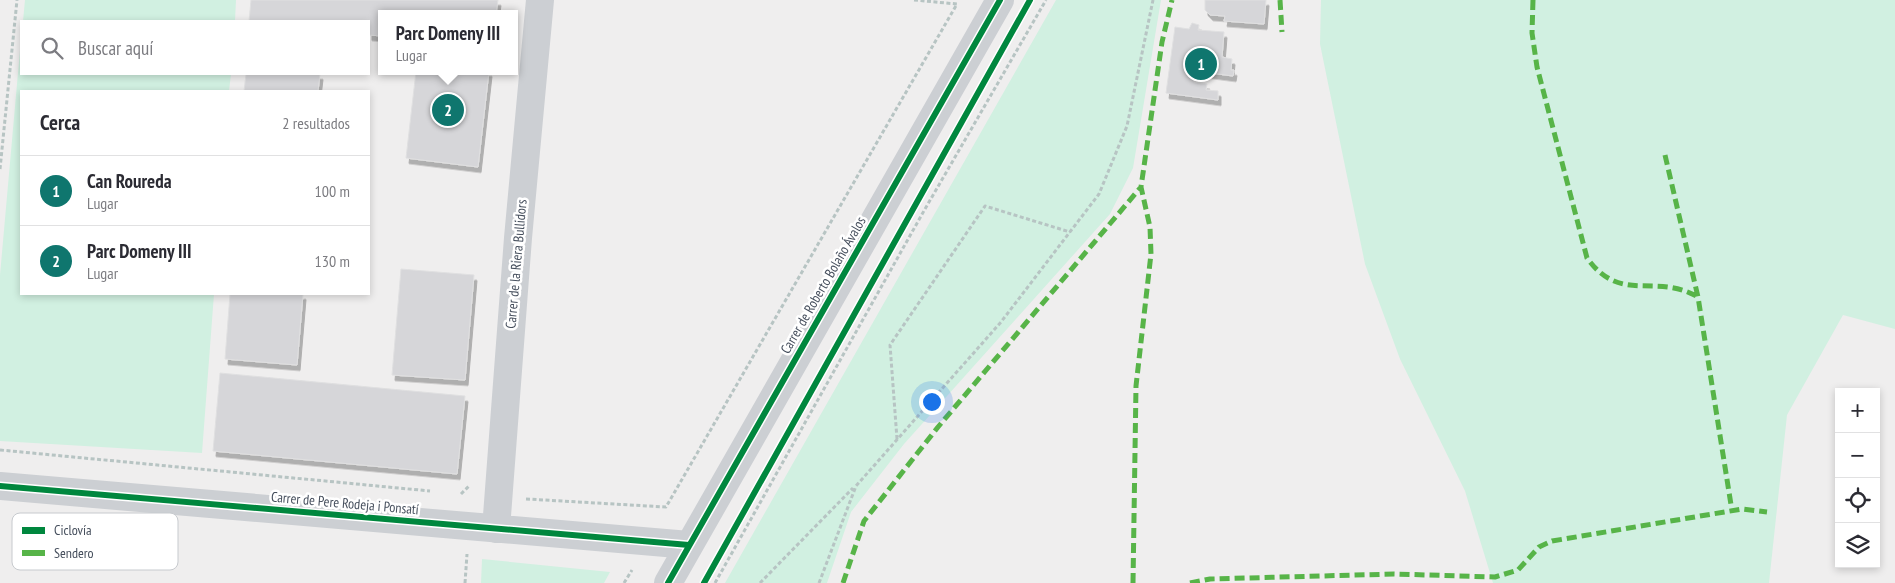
<!DOCTYPE html>
<html lang="es">
<meta charset="utf-8">
<style>
:root{--surface:#fff;--page:#f2f2f3;--text:#2b2b33;--muted:#7c7c81;--line:#e1e1e2;--accent:#0f766e}
body{margin:0;font-family:"PT Sans Narrow",sans-serif;background:var(--page);color:var(--text)}
.controls{position:absolute;right:15px;bottom:15px;display:grid;overflow:hidden;border-radius:0px;box-shadow:0 2px 8px #0003}
.controls button{width:45px;height:45px;display:grid;place-items:center;padding:0;border:0;border-bottom:1px solid var(--line);background:var(--surface);color:var(--text);font:25px sans-serif}
.you{position:absolute;left:931px;top:401px;width:18px;height:18px;margin:-12px;border:4px solid #fff;border-radius:50%;background:#1a73e8;box-shadow:0 0 0 8px #1a73e833}
.badge{display:grid;place-items:center;width:32px;height:32px;border-radius:50%;background:var(--accent);color:#fff;font-size:16px;font-weight:700}
.pin{position:absolute;translate:-50% -50%;border:2px solid #fff;box-shadow:0 1px 5px #0006}
.popup{position:absolute;left:378px;top:10px;width:140px;height:65px;box-sizing:border-box;display:grid;place-content:center;border-radius:0px;background:var(--surface);filter:drop-shadow(0 1px 4px #0005);font-size:16px;white-space:nowrap;color:var(--muted)}
.popup b{font-size:19px;color:var(--text)}
.popup::after{content:'';position:absolute;left:50%;top:100%;margin-left:-10px;border:10px solid transparent;border-top-color:var(--surface)}
.list{margin:0;padding:0;list-style:none}
h2{display:flex;justify-content:space-between;align-items:center;height:65px;margin:0;padding:0 20px;font-size:21px}
h2 small{font-size:16px;font-weight:400;color:var(--muted)}
.list li{display:grid;grid-template-columns:32px 1fr auto;gap:15px;align-items:center;box-sizing:border-box;height:70px;padding:0 20px;border-top:1px solid var(--line)}
.list b{display:block;font-size:19px;white-space:nowrap}
.list p{margin:0;font-size:16px;white-space:nowrap;color:var(--muted)}
.list em{font-size:16px;font-style:normal;color:var(--muted)}
.icon{flex:none;width:28px;height:28px;fill:none;stroke:currentColor;stroke-width:2;stroke-linecap:round;stroke-linejoin:round}
.map{position:relative;flex:none;width:1895px;height:583px;overflow:hidden}
.search{position:absolute;background:var(--surface);box-shadow:0 2px 8px #0003;left:20px;top:20px;width:350px;height:55px;display:flex;align-items:center;gap:12px;box-sizing:border-box;padding:0 18px;border-radius:0px;color:var(--muted);font-size:19px}
.panel{position:absolute;background:var(--surface);box-shadow:0 2px 8px #0003;left:20px;top:90px;width:350px;height:205px;border-radius:0px}
.map>svg:first-child{display:block}
.green{fill:#d1f0e1}
.building{fill:#d6d6d9;stroke:#e0e0e1;filter:url(#shadow)}
.lines{fill:none;stroke-linecap:round;stroke-linejoin:round}
.path{stroke:#b7c4c3;stroke-width:3;stroke-dasharray:4 2.5;stroke-linecap:butt}
.minor{stroke:#cccfd3;stroke-width:28}
.quiet{stroke:#57b448;stroke-width:5;stroke-dasharray:10 5;stroke-linecap:butt}
.cycleway-casing{stroke:#fff;stroke-width:9}
.cycleway{stroke:#00873e;stroke-width:6}
.labels{text-anchor:middle;stroke-width:5;stroke-linejoin:round;paint-order:stroke}
.street-label{font-size:14px;fill:#454e5c;stroke:#fff}
.key{fill:#fff;stroke:#c7cace;stroke-width:1}
.key-label{font-size:14px;fill:#454e5c}
</style>
<div class="map">
<svg width="1895" height="583" viewBox="0 0 1895 583">
<defs>
<filter id="shadow"><feDropShadow dx="3" dy="5.5" stdDeviation="0" flood-color="#0004"/></filter>
</defs>
<rect width="100%" height="100%" fill="#efeeee"/>
<path class="green" d="M25 0H236L235 21H23Z
M1056 0H1161L1133 168 1110 214 904 444 851 512 827 583H725Z
M1321 0H1895V329L1843 315 1787 415 1769 583H1493L1465 491 1400 359 1365 264 1320 44Z
M21 39V74H231L229 91H21V294H214L202 453 0 441V275Z
M482 559 610 572 604 583H481Z"/>
<path class="building" d="M251 0H498L496 14H382V36L369 35V21H249Z
M1205 0H1266L1264 24 1224 21 1225 16 1210 15 1205 10Z
M1192 23 1199 25 1198 30 1224 32 1222 57 1232 59 1231 70H1234L1233 76 1195 71 1194 82 1207 84 1206 90 1218 91V100L1166 93 1175 27 1189 29Z
M416 71H489L478 167 406 158Z
M246 74H320L318 91H244Z
M401 269 474 275 465 380 392 375Z
M230 294H303L297 365 225 359Z
M220 373 465 396 457 474 213 451Z"/>
<g class="lines">
<path class="path" d="M0 169 17 0
M897 439 890 345 985 206 1070 232
M0 450 430 491
M461 494 470 485
M526 499 666 507 957 4 914 0
M465 583 467 554
M624 583 632 570
M715 583 925 209 1046 0
M760 583 853 488
M819 583 856 486 1001 322 1099 194 1127 126 1153 0"/>
<path class="minor" d="M0 486 689 545
M496 529 518 238 540 0
M668 583 1000 0"/>
<path class="quiet" d="M1280 0 1282 32
M1533 0 1532 33 1537 67 1587 258C1621 305 1655 272 1698 297
M1665 155 1698 297 1732 511
M843 583 864 521 938 427 1141 187
M1133 583 1136 386 1151 254 1150 227 1141 187 1162 42 1172 0
M1190 583 1210 579 1394 574 1495 577 1518 570 1539 547 1552 541 1742 509 1767 512"/>
<defs>
<path id="cycleway" d="M0 486 689 545
M668 583 1000 0
M704 583 1030 0"/>
</defs>
<use href="#cycleway" class="cycleway-casing"/>
<use href="#cycleway" class="cycleway"/>
</g>
<g class="labels">
<g class="street-label">
<text transform="translate(516 264) rotate(-85)" y="5">Carrer de la Riera Bullidors</text>
<text transform="translate(823 285) rotate(-60)" y="5">Carrer de Roberto Bolaño Ávalos</text>
<text transform="translate(345 503) rotate(5)" y="5">Carrer de Pere Rodeja i Ponsatí</text>
</g>
</g>
<rect x="12" y="513" width="166" height="57" rx="8" class="key"/>
<rect x="22" y="527" width="23" height="7" fill="#00873e"/>
<rect x="22" y="550" width="23" height="6" fill="#57b448"/>
<g class="key-label">
<text x="54" y="535">Ciclovía</text>
<text x="54" y="558">Sendero</text>
</g>
</svg>
<div class="controls">
<button>+</button>
<button>−</button>
<button><svg class="icon" aria-label="locate" viewBox="0 0 24 24"><circle cx="12" cy="12" r="6"/><path d="M12 2v4M12 18v4M2 12h4M18 12h4"/></svg></button>
<button><svg class="icon" aria-label="layers" viewBox="0 0 24 24"><path d="M12 4l9 5-9 5-9-5zM3 14l9 5 9-5"/></svg></button>
</div>
<div class="you"></div>
<div class="pin badge" style="left:1201px;top:64px">1</div>
<div class="pin badge" style="left:448px;top:110px">2</div>
<div class="popup"><b>Parc Domeny III</b>Lugar</div>
<div class="search"><svg class="icon" aria-label="search" viewBox="0 0 24 24"><circle cx="10" cy="10" r="6"/><path d="M15 15l6 6"/></svg>Buscar aquí</div>
<section class="panel">
<h2>Cerca<small>2 resultados</small></h2>
<ul class="list">
<li><span class="badge">1</span><div><b>Can Roureda</b><p>Lugar</p></div><em>100 m</em></li>
<li><span class="badge">2</span><div><b>Parc Domeny III</b><p>Lugar</p></div><em>130 m</em></li>
</ul>
</section>
</div>
